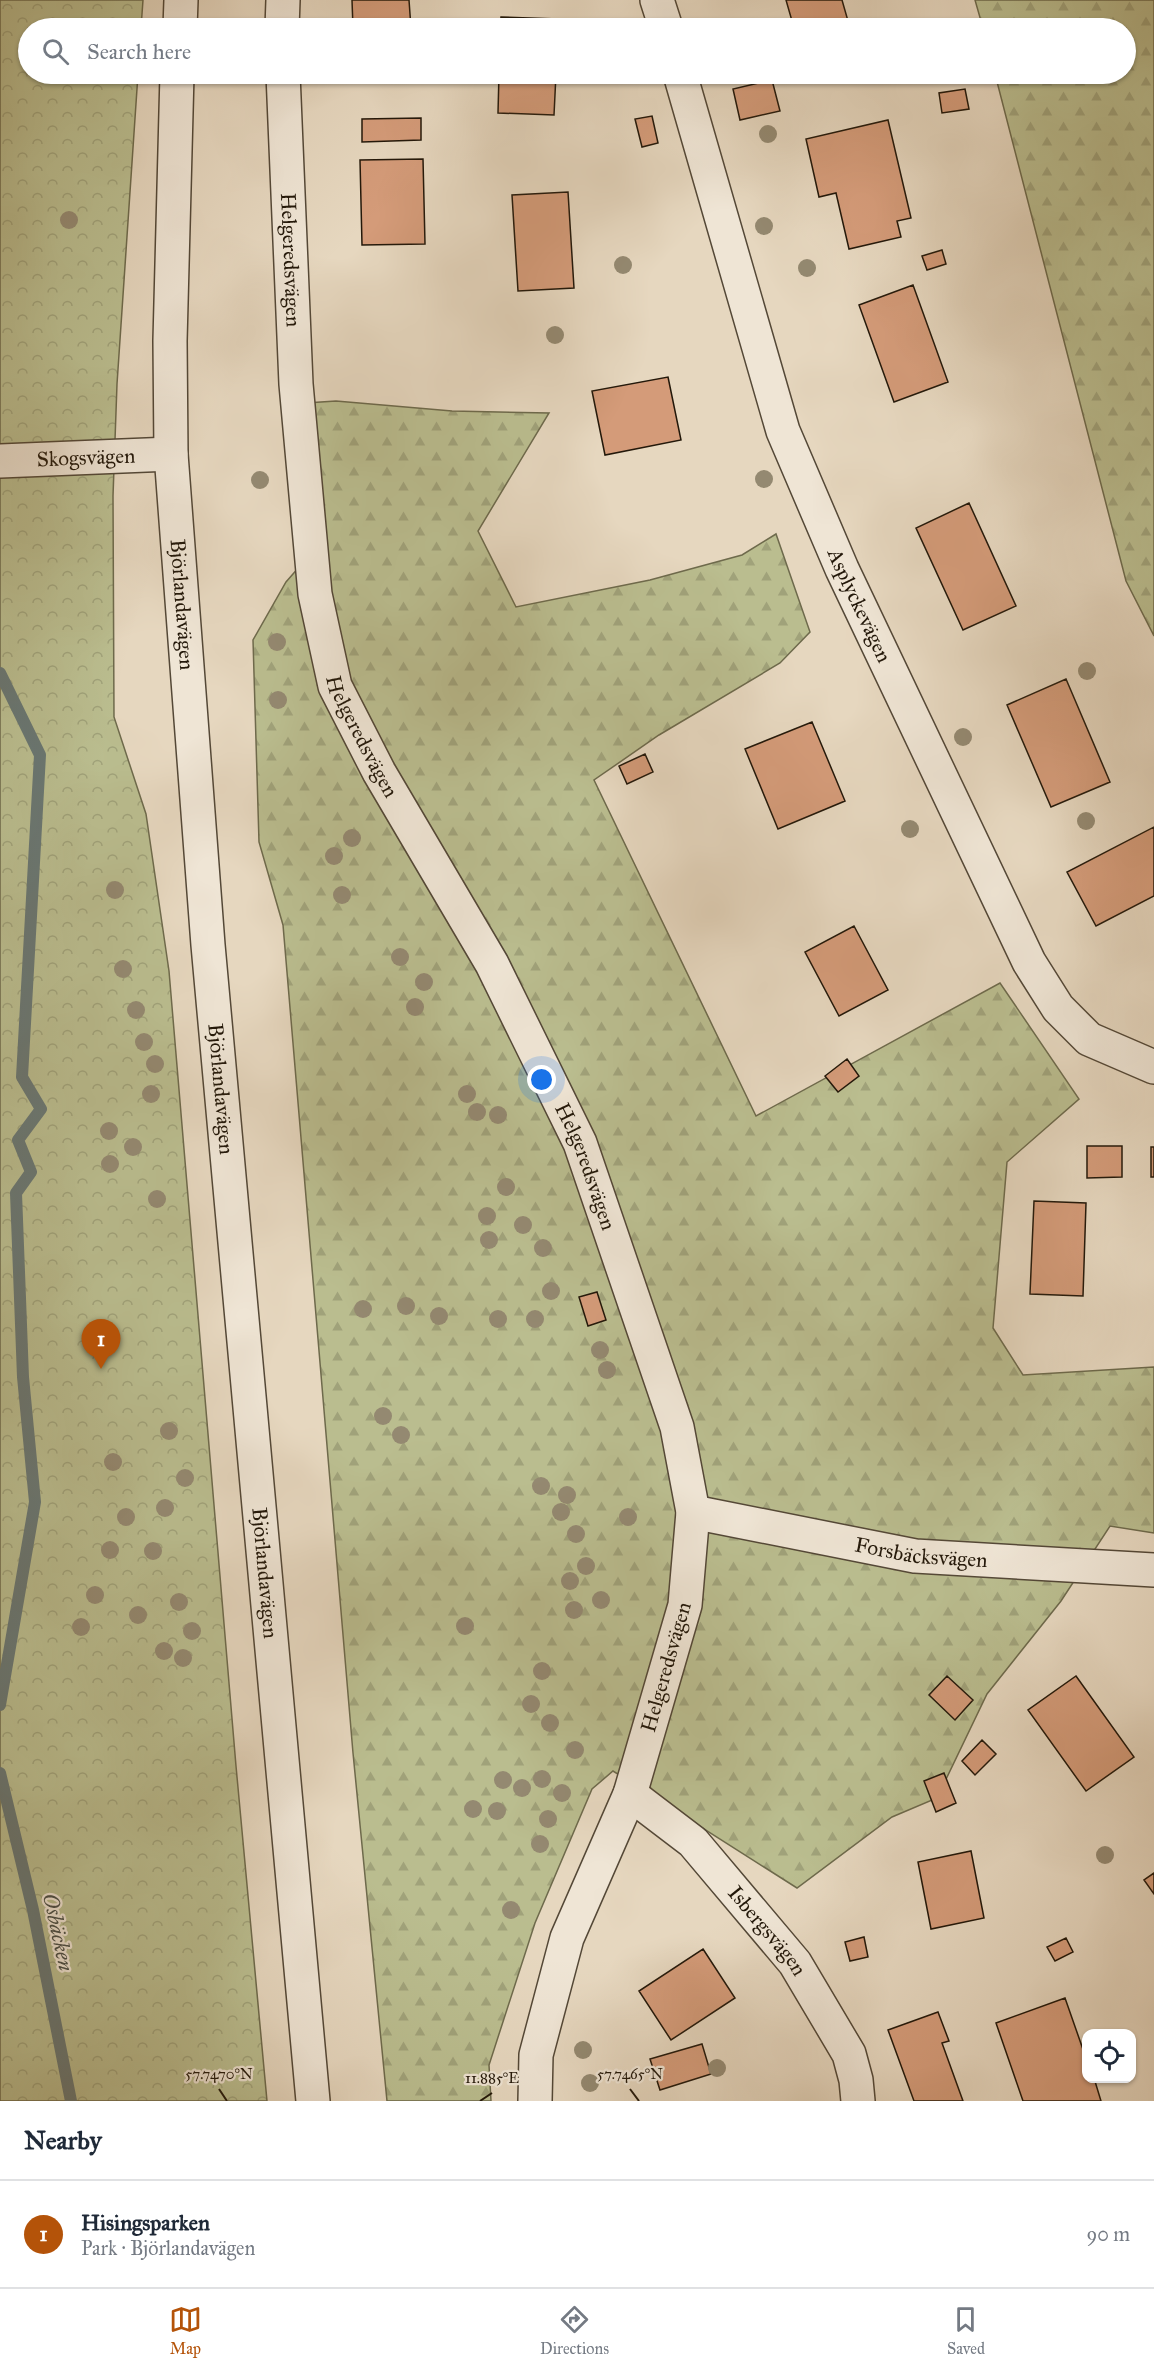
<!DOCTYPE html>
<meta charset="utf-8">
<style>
:root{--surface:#fff;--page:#f2f2f3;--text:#1f2937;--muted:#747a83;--line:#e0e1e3;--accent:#b45309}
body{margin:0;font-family:"IM FELL Great Primer",serif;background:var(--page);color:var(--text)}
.controls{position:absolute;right:18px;bottom:18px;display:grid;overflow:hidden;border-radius:12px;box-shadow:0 2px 4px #0004}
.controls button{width:54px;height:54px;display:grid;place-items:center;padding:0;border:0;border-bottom:2px solid var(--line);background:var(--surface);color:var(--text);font:30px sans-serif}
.you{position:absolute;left:542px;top:1080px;width:21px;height:21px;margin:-15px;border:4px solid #fff;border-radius:50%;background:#1a73e8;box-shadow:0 0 0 9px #1a73e833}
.badge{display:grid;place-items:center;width:39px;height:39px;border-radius:50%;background:var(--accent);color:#fff;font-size:20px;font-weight:700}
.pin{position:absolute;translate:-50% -50px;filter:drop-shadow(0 2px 3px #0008)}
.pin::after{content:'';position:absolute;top:32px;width:21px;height:18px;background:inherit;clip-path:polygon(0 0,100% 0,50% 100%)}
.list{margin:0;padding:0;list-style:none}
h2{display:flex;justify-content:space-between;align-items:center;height:78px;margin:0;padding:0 24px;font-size:26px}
h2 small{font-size:20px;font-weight:400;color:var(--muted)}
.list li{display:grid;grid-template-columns:39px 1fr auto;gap:18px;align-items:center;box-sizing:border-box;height:108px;padding:0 24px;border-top:2px solid var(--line)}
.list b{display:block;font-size:22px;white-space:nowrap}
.list p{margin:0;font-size:20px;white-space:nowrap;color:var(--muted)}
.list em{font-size:20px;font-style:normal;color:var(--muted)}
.icon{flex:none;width:33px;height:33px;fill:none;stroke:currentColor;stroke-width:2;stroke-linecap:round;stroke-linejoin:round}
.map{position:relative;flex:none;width:1154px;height:2101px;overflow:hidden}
.search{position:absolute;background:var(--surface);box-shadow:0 2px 4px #0004;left:18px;right:18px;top:18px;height:66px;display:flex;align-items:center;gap:15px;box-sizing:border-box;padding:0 21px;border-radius:33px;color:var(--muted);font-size:22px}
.sheet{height:186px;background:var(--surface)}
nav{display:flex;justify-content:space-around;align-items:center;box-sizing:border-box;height:84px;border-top:2px solid var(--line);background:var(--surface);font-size:16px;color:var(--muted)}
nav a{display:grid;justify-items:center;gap:3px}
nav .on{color:var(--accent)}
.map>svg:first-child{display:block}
.forest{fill:url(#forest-firs);stroke:#6e6a4c;stroke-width:1.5}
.park{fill:url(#park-crowns);stroke:#6e6a4c;stroke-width:1.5}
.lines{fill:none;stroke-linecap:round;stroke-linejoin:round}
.stream{stroke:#6a7874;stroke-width:12}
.building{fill:#d49b79;stroke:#23180a;stroke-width:1.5}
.minor-casing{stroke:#544837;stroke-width:36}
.tertiary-casing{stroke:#544837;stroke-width:36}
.minor{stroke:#efe5d5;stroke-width:33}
.tertiary{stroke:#efe5d5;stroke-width:33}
.tree{fill:#948971}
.ticks{fill:none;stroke:#23180a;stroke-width:2}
.labels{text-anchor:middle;stroke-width:4.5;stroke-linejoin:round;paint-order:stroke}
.street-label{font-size:21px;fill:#23180a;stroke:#efe5d5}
.water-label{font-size:22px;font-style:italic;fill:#4c5048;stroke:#efe5d5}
.ticks-label{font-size:15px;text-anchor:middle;fill:#23180a;stroke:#efe5d5;stroke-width:4.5;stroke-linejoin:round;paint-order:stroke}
</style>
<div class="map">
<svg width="1154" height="2101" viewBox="0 0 1154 2101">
<defs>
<pattern id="forest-firs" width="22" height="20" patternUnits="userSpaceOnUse" patternTransform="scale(1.5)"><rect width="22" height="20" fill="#babd8f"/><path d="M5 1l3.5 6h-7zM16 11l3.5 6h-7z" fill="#a0a27a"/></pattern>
<pattern id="park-crowns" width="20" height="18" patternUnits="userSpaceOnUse" patternTransform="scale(1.5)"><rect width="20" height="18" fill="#babd8f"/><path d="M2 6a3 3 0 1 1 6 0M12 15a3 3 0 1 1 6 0" fill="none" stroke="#a0a27a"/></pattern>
</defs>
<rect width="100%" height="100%" fill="#e6d7bf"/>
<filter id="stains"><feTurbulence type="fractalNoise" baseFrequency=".00333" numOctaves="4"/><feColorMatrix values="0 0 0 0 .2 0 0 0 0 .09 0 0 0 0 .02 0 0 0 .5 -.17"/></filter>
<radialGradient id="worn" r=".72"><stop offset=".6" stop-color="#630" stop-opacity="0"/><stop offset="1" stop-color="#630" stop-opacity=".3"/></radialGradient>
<path class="forest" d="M975 0H1154V636L1126 581 995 74H1126V28H983Z
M336 401 452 411 549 413 478 531 516 607 650 580 742 555 776 534 810 632 780 663 659 735 594 780 756 1116 1000 983 1079 1099 1007 1162 993 1328 1023 1375 1154 1367V1533L1110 1526 1061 1601 987 1694 937 1798 892 1817 797 1888 613 1771 592 1789 535 1923 489 2065 491 2101H387L353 1753 283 925 259 842 253 640 286 582 321 542 306 403Z"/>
<path class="park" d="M0 0H143L141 28H28V74H138L117 384 113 496 114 717 146 814 169 971 236 1766 267 2101H0Z"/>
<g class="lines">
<path class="stream" d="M0 673 40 755 22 1077 41 1109 18 1140 31 1172 16 1193 23 1377 35 1502 0 1705
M0 1773 33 1910 71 2101"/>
</g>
<path class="building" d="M352 0H409L411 28H353Z
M786 0H842L850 28H794Z
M501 17 558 19 557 28H500Z
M499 74H556L554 115 498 113Z
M772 80 780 111 740 120 733 89Z
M965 89 969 109 942 113 939 93Z
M652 116 658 143 642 147 635 119Z
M421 118V140L362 142V119Z
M888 120 911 218 897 221 901 237 849 249 836 193 819 197 806 139Z
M423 159 425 244 362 245 360 160Z
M568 192 574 288 518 291 512 195Z
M942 250 946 264 927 270 922 256Z
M913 285 948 382 894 402 859 305Z
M668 377 681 440 605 455 592 391Z
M969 503 1016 606 963 630 916 528Z
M1066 679 1110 782 1051 807 1007 705Z
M812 722 845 801 778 829 745 749Z
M645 754 653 772 627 784 619 766Z
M1154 827V896L1096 926 1067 872Z
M854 926 888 990 839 1016 805 952Z
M847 1059 859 1076 838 1092 825 1076Z
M1087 1146H1122V1177L1087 1178Z
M1151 1147H1154V1177H1151Z
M1034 1201 1086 1203 1083 1296 1030 1294Z
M597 1292 606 1320 588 1326 579 1297Z
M947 1676 973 1700 955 1720 929 1695Z
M1076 1676 1134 1757 1086 1791 1028 1710Z
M982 1740 996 1754 975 1775 962 1761Z
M944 1773 956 1803 936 1812 924 1781Z
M971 1851 984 1918 931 1929 918 1862Z
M1154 1873V1894L1144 1880Z
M864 1937 868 1957 850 1961 845 1942Z
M1066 1938 1073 1952 1055 1961 1047 1947Z
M703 1949 735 1998 671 2040 639 1991Z
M1065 1998 1086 2058V2078H1094L1101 2101H1023L996 2023Z
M938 2012 949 2041 942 2043 963 2101H914L888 2030Z
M702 2044 711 2074 660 2090 650 2059Z"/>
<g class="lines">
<defs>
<g id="minor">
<path d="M657 0 666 28"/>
<path d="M282 28 283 0"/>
<path id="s1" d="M283 74 296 384 315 594 335 686 379 772 492 964 580 1143 677 1427 693 1512 685 1605 630 1794 567 1938 536 2055 535 2101"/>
<path id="s2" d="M680 74 783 431 842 569 1029 962 1058 1008 1089 1039 1154 1067"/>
<path id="s3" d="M0 461 171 454"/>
<path id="s4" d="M693 1512 915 1556 1154 1570"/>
<path id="s5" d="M630 1794 693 1842 795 1963 849 2054 856 2080 858 2101"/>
</g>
<g id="tertiary">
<path d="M180 28 181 0"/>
<path id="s6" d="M177 74 170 341 171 454 208 945 313 2101"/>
</g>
</defs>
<use href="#minor" class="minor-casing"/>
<use href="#tertiary" class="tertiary-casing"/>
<use href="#minor" class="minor"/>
<use href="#tertiary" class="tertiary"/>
</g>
<g class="tree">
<circle cx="768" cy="134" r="9"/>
<circle cx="69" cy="220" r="9"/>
<circle cx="764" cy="226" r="9"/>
<circle cx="623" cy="265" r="9"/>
<circle cx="807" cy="268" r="9"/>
<circle cx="555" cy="335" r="9"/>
<circle cx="764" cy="479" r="9"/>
<circle cx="260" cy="480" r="9"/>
<circle cx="277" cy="642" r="9"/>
<circle cx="1087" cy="671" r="9"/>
<circle cx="278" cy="700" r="9"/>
<circle cx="963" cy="737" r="9"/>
<circle cx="1086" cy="821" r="9"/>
<circle cx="910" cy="829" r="9"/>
<circle cx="352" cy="838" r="9"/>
<circle cx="334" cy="856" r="9"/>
<circle cx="115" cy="890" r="9"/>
<circle cx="342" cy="895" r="9"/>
<circle cx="400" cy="957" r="9"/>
<circle cx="123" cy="969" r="9"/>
<circle cx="424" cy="982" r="9"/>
<circle cx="415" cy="1007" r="9"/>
<circle cx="136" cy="1010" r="9"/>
<circle cx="144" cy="1042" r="9"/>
<circle cx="155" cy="1064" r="9"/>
<circle cx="151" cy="1094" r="9"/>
<circle cx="467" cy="1094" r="9"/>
<circle cx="477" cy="1112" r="9"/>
<circle cx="498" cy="1115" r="9"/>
<circle cx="109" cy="1131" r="9"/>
<circle cx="133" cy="1147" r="9"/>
<circle cx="110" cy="1164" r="9"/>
<circle cx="506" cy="1187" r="9"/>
<circle cx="157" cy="1199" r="9"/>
<circle cx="487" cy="1216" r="9"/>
<circle cx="523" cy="1225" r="9"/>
<circle cx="489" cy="1240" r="9"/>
<circle cx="543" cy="1248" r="9"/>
<circle cx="551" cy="1291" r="9"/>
<circle cx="406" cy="1306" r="9"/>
<circle cx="363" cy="1309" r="9"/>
<circle cx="439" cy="1316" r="9"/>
<circle cx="498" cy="1319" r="9"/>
<circle cx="535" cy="1319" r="9"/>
<circle cx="600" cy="1350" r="9"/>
<circle cx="607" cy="1370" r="9"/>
<circle cx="383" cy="1416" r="9"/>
<circle cx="169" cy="1431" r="9"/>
<circle cx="401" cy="1435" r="9"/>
<circle cx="113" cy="1462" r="9"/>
<circle cx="185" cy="1478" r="9"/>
<circle cx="541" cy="1486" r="9"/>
<circle cx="567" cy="1495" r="9"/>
<circle cx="165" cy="1508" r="9"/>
<circle cx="561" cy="1512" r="9"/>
<circle cx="126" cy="1517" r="9"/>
<circle cx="628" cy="1517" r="9"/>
<circle cx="576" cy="1534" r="9"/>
<circle cx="110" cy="1550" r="9"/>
<circle cx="153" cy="1551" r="9"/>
<circle cx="586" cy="1566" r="9"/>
<circle cx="570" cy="1581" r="9"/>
<circle cx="95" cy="1595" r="9"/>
<circle cx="601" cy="1600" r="9"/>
<circle cx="179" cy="1602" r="9"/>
<circle cx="574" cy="1610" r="9"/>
<circle cx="138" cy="1615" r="9"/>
<circle cx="465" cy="1626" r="9"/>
<circle cx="81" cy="1627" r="9"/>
<circle cx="192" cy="1631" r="9"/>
<circle cx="164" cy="1651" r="9"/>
<circle cx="183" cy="1658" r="9"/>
<circle cx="542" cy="1671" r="9"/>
<circle cx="531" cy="1704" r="9"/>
<circle cx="550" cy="1723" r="9"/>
<circle cx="575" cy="1750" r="9"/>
<circle cx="542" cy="1779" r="9"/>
<circle cx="503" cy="1780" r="9"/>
<circle cx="522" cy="1788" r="9"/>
<circle cx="562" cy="1793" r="9"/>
<circle cx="473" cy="1809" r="9"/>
<circle cx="497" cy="1811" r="9"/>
<circle cx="548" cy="1819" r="9"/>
<circle cx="540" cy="1844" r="9"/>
<circle cx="1105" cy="1855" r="9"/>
<circle cx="511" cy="1910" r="9"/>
<circle cx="583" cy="2050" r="9"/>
<circle cx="717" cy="2068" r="9"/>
<circle cx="590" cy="2083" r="9"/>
</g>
<path class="ticks" d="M219 2089 227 2101M630 2089 639 2101M480 2101 492 2093"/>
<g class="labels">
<g class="street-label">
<text dy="7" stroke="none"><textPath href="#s1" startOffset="186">Helgeredsvägen</textPath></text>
<text dy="7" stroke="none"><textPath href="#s3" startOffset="86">Skogsvägen</textPath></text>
<text dy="7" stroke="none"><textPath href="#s6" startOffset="531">Björlandavägen</textPath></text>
<text dy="7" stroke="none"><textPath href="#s2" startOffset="562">Asplyckevägen</textPath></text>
<text dy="7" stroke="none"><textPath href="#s1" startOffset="672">Helgeredsvägen</textPath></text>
<text dy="7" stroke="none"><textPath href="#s6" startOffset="1017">Björlandavägen</textPath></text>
<text dy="7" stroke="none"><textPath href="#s1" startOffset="1158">Helgeredsvägen</textPath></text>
<text dy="7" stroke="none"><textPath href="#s4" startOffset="232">Forsbäcksvägen</textPath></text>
<text dy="7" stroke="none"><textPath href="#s6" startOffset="1503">Björlandavägen</textPath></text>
<text transform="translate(666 1667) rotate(-74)" y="7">Helgeredsvägen</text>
<text dy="7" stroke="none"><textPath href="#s5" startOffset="195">Isbergsvägen</textPath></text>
</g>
<g class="water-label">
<text transform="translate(59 1932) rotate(78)" y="8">Osbäcken</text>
</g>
</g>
<g class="ticks-label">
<text x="219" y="2079">57.7470°N</text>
<text x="630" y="2079">57.7465°N</text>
<text x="492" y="2083">11.885°E</text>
</g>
<rect width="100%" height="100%" filter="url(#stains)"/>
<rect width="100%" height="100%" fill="url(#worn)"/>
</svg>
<div class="controls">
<button><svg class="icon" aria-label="locate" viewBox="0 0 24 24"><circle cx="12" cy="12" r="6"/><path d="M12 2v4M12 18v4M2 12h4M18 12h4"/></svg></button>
</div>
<div class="you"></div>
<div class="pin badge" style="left:101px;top:1369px">1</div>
<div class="search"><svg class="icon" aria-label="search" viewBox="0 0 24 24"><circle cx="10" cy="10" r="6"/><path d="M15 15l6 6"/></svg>Search here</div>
</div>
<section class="sheet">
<h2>Nearby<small></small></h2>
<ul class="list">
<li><span class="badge">1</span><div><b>Hisingsparken</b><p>Park · Björlandavägen</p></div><em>90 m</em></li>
</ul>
</section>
<nav>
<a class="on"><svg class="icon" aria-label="map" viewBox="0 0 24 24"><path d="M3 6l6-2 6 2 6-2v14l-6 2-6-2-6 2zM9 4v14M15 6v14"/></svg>Map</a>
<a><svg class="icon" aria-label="directions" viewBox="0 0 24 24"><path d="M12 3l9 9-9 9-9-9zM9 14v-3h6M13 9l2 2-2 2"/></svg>Directions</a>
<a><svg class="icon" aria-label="saved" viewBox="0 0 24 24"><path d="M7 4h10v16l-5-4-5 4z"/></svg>Saved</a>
</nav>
